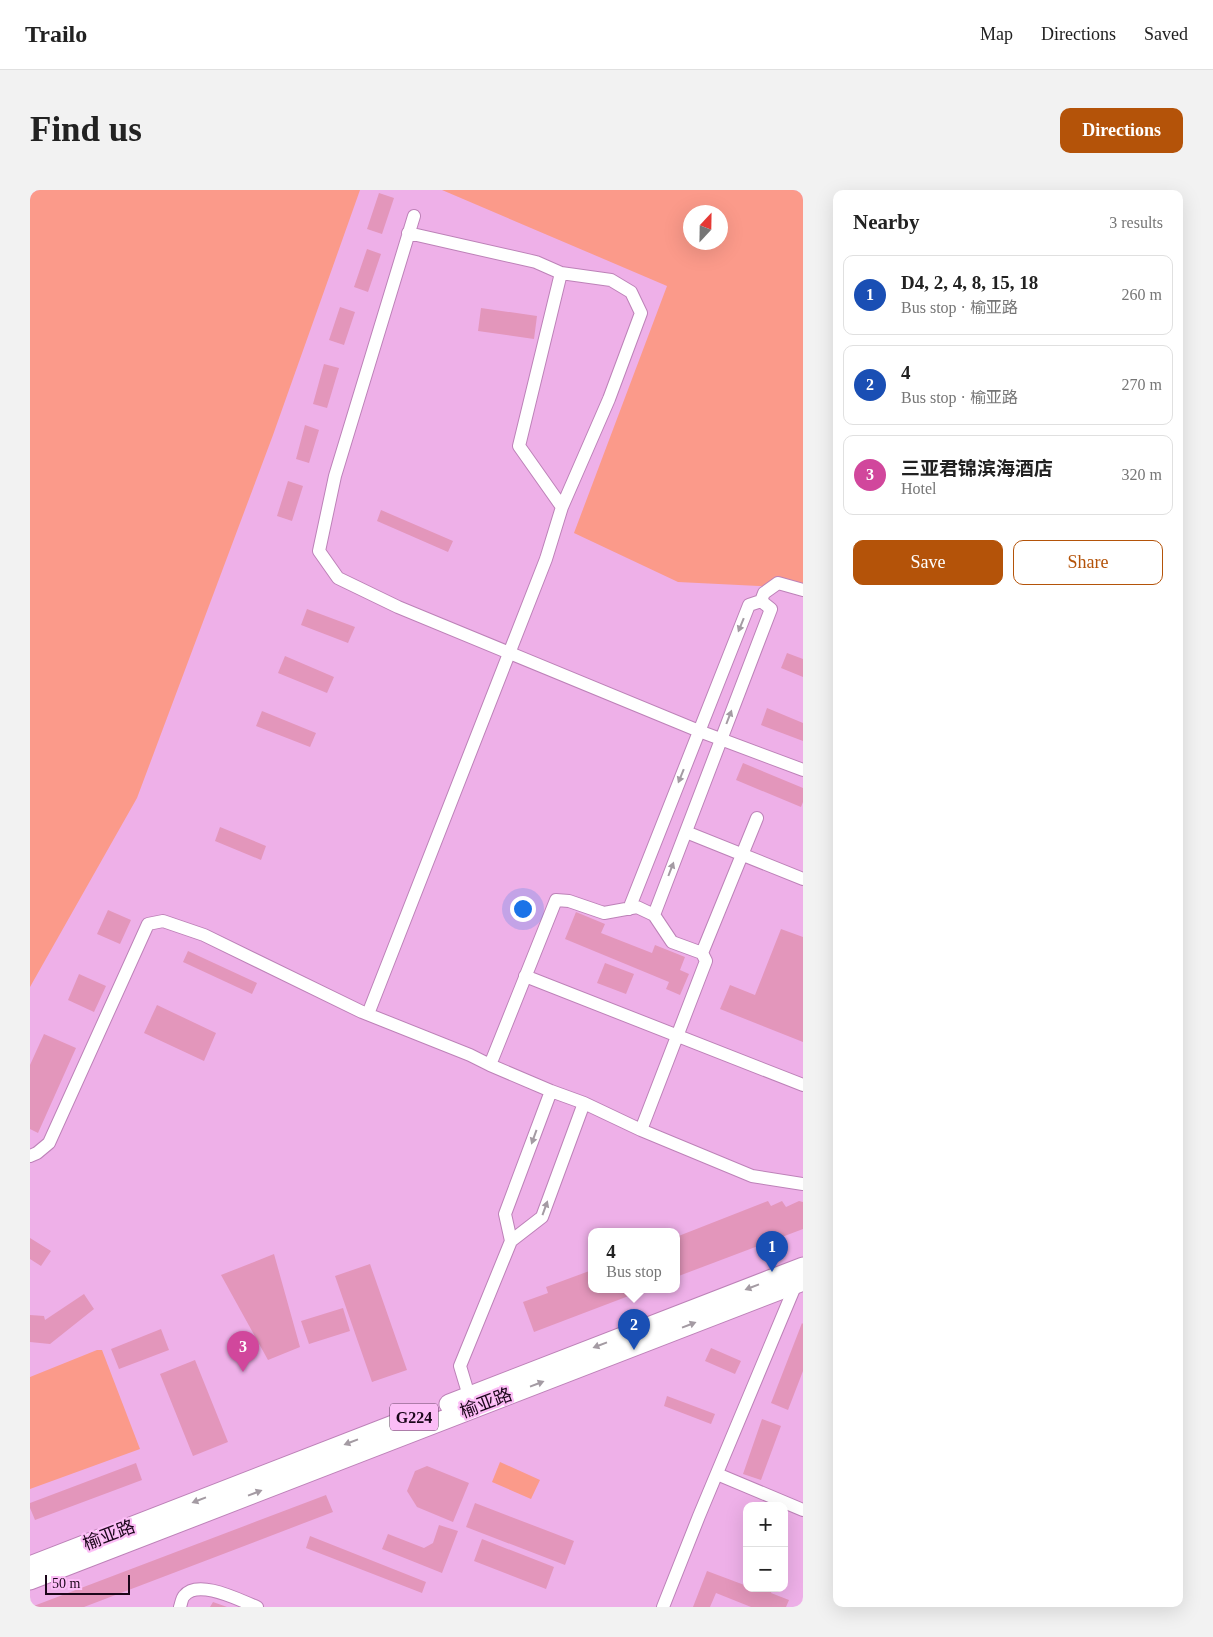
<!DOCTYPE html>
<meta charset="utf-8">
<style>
:root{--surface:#fff;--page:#f2f2f2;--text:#222;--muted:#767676;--line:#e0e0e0;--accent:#b45309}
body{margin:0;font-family:"Times New Roman","Noto Sans SC",serif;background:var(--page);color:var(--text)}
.controls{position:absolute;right:15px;bottom:15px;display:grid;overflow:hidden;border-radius:10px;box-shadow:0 5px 20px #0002}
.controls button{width:45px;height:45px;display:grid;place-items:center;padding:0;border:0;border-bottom:1px solid var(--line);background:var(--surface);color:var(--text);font:25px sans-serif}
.compass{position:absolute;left:653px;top:15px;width:45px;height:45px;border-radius:50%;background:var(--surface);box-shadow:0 5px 20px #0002;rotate:22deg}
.scale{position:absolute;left:15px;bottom:12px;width:85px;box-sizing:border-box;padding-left:5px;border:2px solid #1b061a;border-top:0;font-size:14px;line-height:18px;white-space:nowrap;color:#1b061a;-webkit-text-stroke:4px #fcbdf6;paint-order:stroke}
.you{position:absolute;left:492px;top:718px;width:18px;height:18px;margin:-12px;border:4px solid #fff;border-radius:50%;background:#1a73e8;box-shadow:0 0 0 8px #1a73e833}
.badge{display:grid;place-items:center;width:32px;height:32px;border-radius:50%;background:var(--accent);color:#fff;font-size:16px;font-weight:700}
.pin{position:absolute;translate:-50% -41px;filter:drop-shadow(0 1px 2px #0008)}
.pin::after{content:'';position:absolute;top:26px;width:18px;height:15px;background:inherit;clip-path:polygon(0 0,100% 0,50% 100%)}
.popup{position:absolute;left:558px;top:1038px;width:92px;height:65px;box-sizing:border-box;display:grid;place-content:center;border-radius:10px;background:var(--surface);filter:drop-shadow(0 1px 4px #0005);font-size:16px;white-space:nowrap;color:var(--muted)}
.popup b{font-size:19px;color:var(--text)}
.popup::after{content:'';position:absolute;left:50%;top:100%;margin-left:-10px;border:10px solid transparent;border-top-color:var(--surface)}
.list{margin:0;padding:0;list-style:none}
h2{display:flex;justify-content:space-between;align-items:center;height:65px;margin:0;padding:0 20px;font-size:21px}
h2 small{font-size:16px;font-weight:400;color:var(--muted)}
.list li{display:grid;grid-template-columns:32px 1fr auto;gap:15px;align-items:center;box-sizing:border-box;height:80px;margin:0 10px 10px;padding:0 10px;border:1px solid var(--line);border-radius:10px}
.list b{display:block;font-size:19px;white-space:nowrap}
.list p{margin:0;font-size:16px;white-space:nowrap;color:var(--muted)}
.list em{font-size:16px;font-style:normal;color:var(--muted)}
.actions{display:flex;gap:10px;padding:15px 20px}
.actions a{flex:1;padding:11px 0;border:1px solid var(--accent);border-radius:10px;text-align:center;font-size:18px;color:var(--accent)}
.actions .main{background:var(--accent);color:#fff}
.map{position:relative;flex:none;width:773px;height:1417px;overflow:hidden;border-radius:10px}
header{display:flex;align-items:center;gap:30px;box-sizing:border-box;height:70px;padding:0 25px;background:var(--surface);border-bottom:1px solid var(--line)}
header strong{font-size:24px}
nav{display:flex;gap:28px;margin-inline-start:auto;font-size:18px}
.intro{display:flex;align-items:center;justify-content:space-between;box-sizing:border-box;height:120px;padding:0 30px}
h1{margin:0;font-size:35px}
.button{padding:12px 22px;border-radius:10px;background:var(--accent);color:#fff;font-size:18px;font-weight:700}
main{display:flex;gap:30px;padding:0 30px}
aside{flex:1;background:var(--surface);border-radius:10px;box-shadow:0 5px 20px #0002}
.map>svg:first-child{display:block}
.green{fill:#fb9a8a;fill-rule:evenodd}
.building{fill:#e396bb}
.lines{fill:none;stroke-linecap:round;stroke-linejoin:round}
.minor-casing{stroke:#bd82b8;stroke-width:14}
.highway-casing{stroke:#bd82b8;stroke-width:21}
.minor{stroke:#fff;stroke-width:12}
.highway{stroke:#fff;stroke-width:19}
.oneway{fill:#a49ba3}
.labels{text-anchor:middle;stroke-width:4.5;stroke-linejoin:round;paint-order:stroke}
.shield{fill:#fcbdf6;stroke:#5e3d5c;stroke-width:1}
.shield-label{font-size:16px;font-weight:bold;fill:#1b061a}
.street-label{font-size:18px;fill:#1b061a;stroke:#fcbdf6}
</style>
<header>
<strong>Trailo</strong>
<nav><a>Map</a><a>Directions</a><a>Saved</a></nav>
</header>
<div class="intro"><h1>Find us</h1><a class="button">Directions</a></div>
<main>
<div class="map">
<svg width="773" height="1417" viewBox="0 0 773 1417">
<rect width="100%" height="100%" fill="#eeb0e8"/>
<path class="green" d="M0 0H330L243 245 107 608 0 797Z
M412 0H773V398L648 392 544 343 637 96ZM660 22H690V52H660Z
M67 1160H72L110 1259 0 1299V1187Z
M470 1272 510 1290 501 1309 462 1292Z"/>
<path class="building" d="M349 3 364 8 352 44 337 39Z
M337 59 351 64 338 102 324 97Z
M310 117 325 122 314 155 299 150Z
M451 118 507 126 504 149 448 141Z
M294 174 309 178 297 218 283 214Z
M275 235 289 240 279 273 266 269Z
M258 291 273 296 262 331 247 326Z
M351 320 423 351 418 362 347 331Z
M277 419 325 437 318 453 271 435Z
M757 463 773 469V487L751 478Z
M255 466 304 487 297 503 248 483Z
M737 518 773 533V551L731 535Z
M232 521 286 543 280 557 226 536Z
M713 573 773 598V612L771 617 706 590Z
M190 637 236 656 231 670 185 651Z
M78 720 101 730 90 754 67 744Z
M546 722 575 734 571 743 622 763 625 755 655 767 650 780 659 784 650 805 636 799 639 792 535 749Z
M751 739 773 747V852L690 819 700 795 725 805Z
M158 761 227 793 222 804 153 772Z
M575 773 604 784 596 804 567 793Z
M49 784 76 796 64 822 38 810Z
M127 815 186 843 174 871 114 843Z
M14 844 46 858 8 943 0 939V875Z
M738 1011 741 1016 752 1011 756 1017 769 1011 773 1012V1039L646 1087V1047Z
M0 1048 21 1061 11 1076 0 1069Z
M244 1064 270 1157 238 1170 191 1085Z
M340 1074 377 1180 342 1192 305 1086Z
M562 1080V1099H617L504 1142 493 1112 518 1103 516 1097Z
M54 1104 64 1119 20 1154 0 1152V1125L14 1126 15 1130Z
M313 1118 320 1141 279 1154 271 1131Z
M772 1133 773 1134V1181L758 1220 741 1213Z
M131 1139 139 1160 89 1179 81 1159Z
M681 1158 711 1171 705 1184 675 1171Z
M165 1170 198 1252 163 1266 130 1184Z
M637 1206 685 1224 681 1234 634 1216Z
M732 1229 751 1236 731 1290 713 1284Z
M106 1273 112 1290 5 1330 0 1318V1313Z
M397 1276 439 1293 423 1332 387 1317 377 1301 385 1281Z
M296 1305 303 1322 54 1417H1Z
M445 1313 544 1351 535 1375 436 1337Z
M409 1335 428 1341 412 1383 352 1359 358 1344 394 1358 403 1353Z
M280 1346 396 1392 392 1403 276 1358Z
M452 1349 524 1377 516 1399 444 1371Z
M677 1381 717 1396V1398H743L741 1403 759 1410 756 1417H721L686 1403 680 1417H663Z
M183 1412 197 1417H180Z"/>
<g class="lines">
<defs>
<path id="minor" d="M384 26 305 286 289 361 308 388 368 417 669 541 773 580
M531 83 581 90 601 102 611 123 579 209 532 317
M731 411 734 403 748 393 773 400
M656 642 773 689
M599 719 719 415 731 411 741 419 624 725
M672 763 727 628
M495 786 773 895
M338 824 516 369 532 317 489 256 531 83 506 72 378 43
M460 875 526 710 539 711 574 723 607 717 624 725 642 752 672 763 676 771 611 940
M0 966 7 963 19 953 118 734 133 731 174 745 332 822 440 865 460 875 521 901 554 913 611 940 722 986 773 994
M481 1051 475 1024 521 901
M439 1206 430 1176 481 1051 512 1027 554 913
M687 1284 773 1320
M150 1417C151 1414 152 1408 154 1406 168 1388 211 1411 227 1417
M633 1417 669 1326 766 1094"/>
<path id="highway" d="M419 1214 773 1077
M0 1376 363 1235
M0 1390 773 1091"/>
</defs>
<use href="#minor" class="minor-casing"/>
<use href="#highway" class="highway-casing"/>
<use href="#minor" class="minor"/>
<use href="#highway" class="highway"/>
</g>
<defs><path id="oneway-solid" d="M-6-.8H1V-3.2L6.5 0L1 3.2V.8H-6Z" transform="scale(1.25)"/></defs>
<g class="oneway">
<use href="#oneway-solid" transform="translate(711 435) rotate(112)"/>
<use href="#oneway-solid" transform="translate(699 527) rotate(-69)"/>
<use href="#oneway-solid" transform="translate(651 586) rotate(112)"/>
<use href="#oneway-solid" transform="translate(641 679) rotate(-69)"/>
<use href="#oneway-solid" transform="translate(504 947) rotate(110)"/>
<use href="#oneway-solid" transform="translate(515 1018) rotate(-70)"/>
<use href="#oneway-solid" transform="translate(722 1097) rotate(159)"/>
<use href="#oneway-solid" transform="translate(659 1135) rotate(-21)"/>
<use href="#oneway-solid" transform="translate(570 1155) rotate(159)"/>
<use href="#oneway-solid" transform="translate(507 1194) rotate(-21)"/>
<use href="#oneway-solid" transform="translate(321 1252) rotate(159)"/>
<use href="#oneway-solid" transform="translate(225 1303) rotate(-21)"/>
<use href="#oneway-solid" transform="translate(169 1310) rotate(159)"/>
</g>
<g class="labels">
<rect class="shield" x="360" y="1213.5" width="48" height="27" rx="4"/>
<g class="shield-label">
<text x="384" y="1233">G224</text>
</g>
<g class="street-label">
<text transform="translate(456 1213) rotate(-21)" y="6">榆亚路</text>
<text transform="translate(79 1345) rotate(-21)" y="6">榆亚路</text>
</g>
</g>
</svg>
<div class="controls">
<button>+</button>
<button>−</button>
</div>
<svg class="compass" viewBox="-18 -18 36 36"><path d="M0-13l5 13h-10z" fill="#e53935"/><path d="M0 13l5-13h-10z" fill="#767676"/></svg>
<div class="scale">50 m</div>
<div class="you"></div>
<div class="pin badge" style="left:742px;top:1082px;background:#1a4fb4">1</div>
<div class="pin badge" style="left:604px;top:1160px;background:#1a4fb4">2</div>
<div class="popup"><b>4</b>Bus stop</div>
<div class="pin badge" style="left:213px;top:1182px;background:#d1479c">3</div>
</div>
<aside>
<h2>Nearby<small>3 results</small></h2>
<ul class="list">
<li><span class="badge" style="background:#1a4fb4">1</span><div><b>D4, 2, 4, 8, 15, 18</b><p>Bus stop · 榆亚路</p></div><em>260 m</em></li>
<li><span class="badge" style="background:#1a4fb4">2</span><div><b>4</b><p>Bus stop · 榆亚路</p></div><em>270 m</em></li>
<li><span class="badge" style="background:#d1479c">3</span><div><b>三亚君锦滨海酒店</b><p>Hotel</p></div><em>320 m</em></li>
</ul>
<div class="actions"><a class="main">Save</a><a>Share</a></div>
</aside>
</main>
